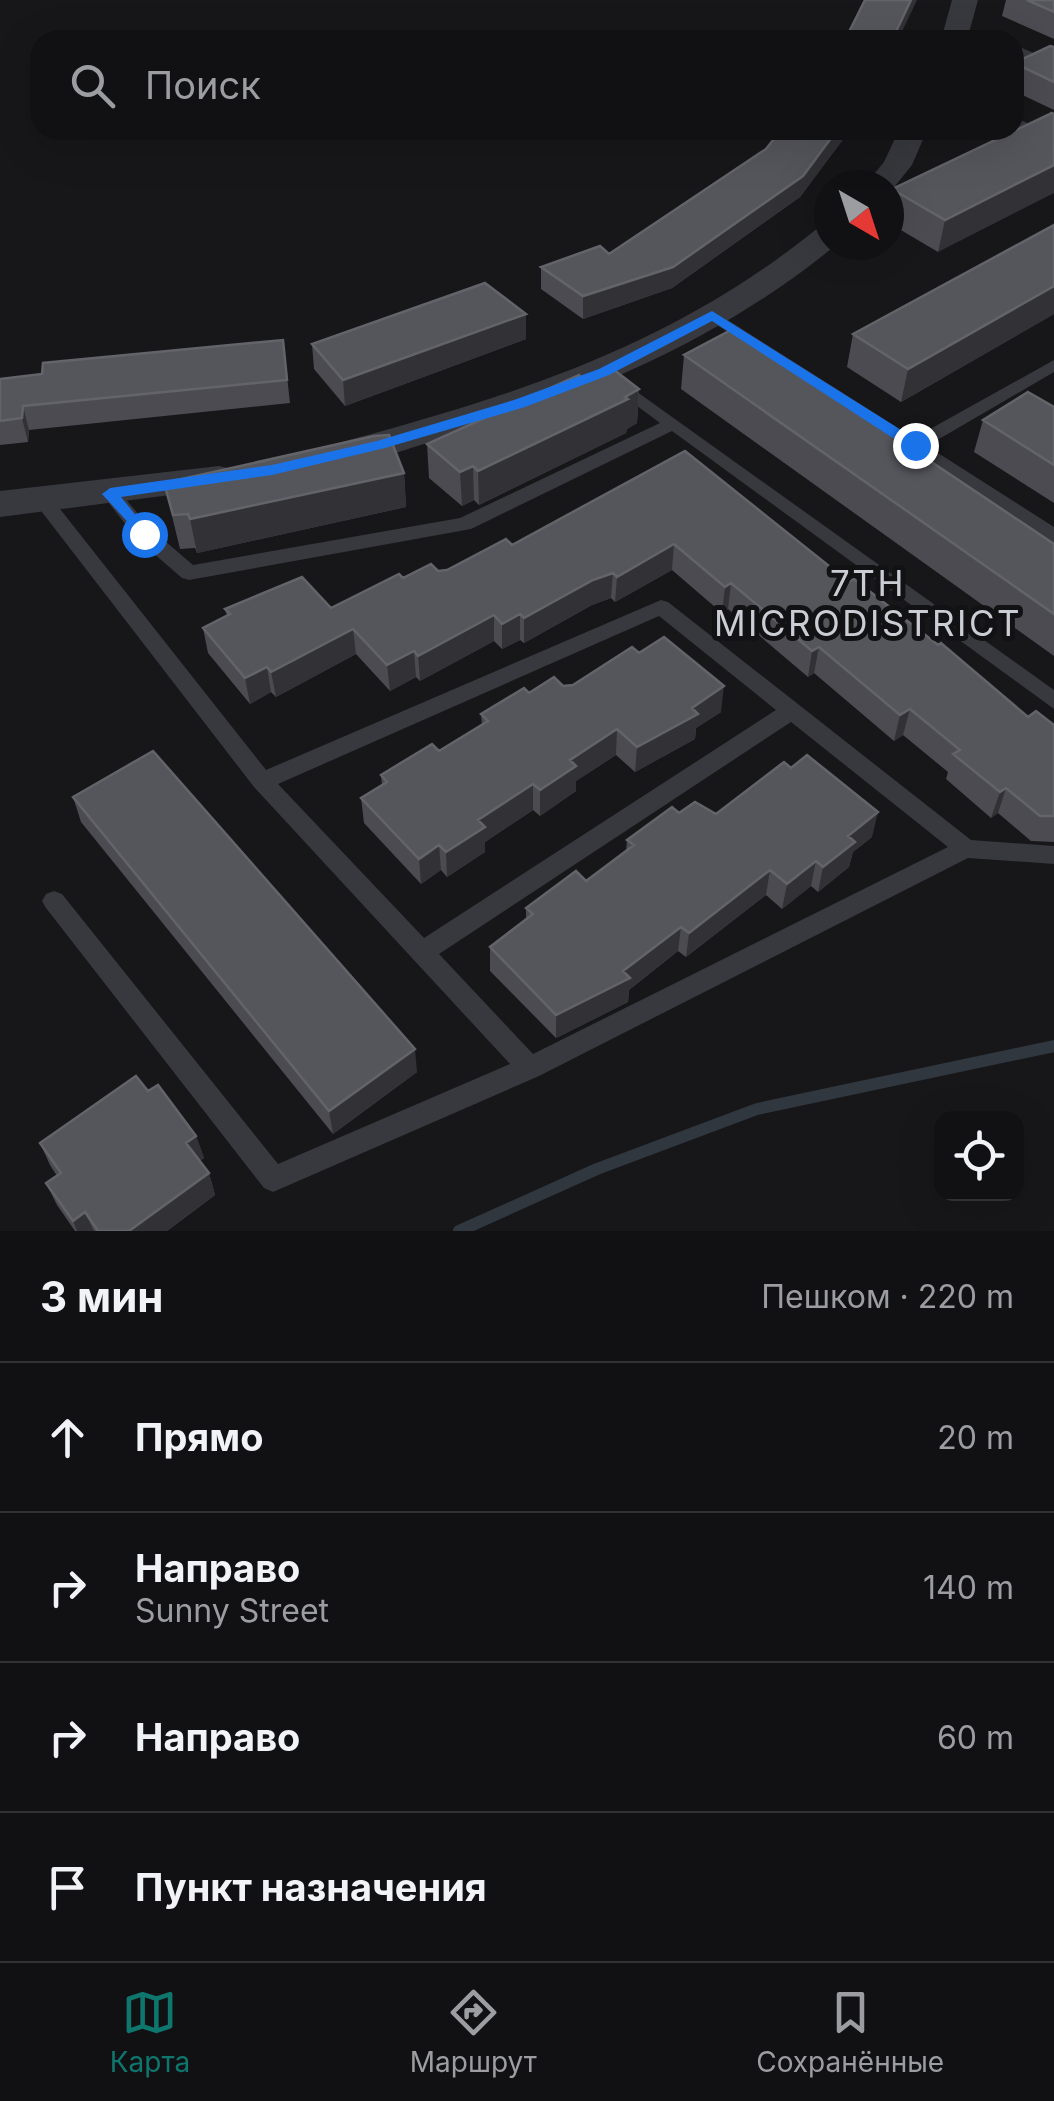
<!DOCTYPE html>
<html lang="ru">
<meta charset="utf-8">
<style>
:root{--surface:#111113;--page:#1a1a1c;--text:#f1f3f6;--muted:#9c9da0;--line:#303133;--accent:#0f766e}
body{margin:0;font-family:Inter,sans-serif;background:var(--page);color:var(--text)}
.controls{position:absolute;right:30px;bottom:30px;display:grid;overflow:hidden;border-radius:20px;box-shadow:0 10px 40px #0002}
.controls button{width:90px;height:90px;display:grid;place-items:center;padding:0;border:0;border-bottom:2px solid var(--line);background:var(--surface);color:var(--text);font:50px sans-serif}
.compass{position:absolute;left:814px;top:170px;width:90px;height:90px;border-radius:50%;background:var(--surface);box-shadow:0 10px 40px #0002;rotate:141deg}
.stop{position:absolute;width:30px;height:30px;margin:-22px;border:8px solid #1a73e8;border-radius:50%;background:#fff}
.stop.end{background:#1a73e8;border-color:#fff;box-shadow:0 2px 10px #0008}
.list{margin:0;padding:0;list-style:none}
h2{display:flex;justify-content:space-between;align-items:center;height:130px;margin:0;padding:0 40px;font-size:42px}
h2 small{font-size:32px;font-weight:400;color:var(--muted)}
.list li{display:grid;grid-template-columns:65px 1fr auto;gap:30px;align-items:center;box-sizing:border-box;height:150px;padding:0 40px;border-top:2px solid var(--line)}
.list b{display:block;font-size:38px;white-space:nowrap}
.list p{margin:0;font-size:32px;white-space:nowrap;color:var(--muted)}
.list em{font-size:32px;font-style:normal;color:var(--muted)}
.icon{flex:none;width:55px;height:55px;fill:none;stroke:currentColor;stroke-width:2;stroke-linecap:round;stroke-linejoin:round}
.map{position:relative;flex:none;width:1054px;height:1231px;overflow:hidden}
.search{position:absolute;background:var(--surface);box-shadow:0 10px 40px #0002;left:30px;right:30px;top:30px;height:110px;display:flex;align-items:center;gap:25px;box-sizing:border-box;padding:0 35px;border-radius:30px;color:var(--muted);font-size:38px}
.sheet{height:730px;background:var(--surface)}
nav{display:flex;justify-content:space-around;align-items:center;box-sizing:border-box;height:140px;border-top:2px solid var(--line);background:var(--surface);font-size:28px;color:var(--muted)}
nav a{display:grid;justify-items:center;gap:5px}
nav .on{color:var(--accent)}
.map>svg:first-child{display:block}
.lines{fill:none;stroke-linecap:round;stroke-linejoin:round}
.stream{stroke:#30373e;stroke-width:12}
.lane{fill:#38393e;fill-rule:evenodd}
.street{fill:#38393e;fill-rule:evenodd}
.wall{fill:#4b4b51}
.shaded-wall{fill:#323236}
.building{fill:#55565c;stroke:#63646a;stroke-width:2.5}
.route{fill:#1a73e8}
.labels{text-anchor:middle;stroke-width:10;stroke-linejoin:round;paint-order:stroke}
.neighbourhood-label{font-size:35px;letter-spacing:2.5px;fill:#cbcdd4;stroke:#121214}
</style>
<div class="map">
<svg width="1054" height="1231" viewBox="0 0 1054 1231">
<rect width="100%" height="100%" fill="#171719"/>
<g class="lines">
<path class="stream" d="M459 1231 597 1169 757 1109 1054 1046"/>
<path class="lane" d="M1022 48 1054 62V71L1022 57 1014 60V51Z
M1014 117 1054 135V145L1014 127Z
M712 310 914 438 1054 360V372L927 446 1054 527V543L706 318V312Z
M619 379 1054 690V709L672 431 471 529 189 580 182 578 137 539 101 493 110 487 117 489 151 529 193 565 460 518 660 423 613 388 610 384 613 380Z
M42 493 49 495 266 770 661 600 668 602 971 840 1054 846V864L968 858 539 1076 273 1192 264 1188 46 908 42 901 46 894 54 891 62 894 278 1164 510 1064 254 787 35 503 33 499 35 495ZM659 616 776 710 424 938 278 784ZM791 722 948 847 533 1054 439 954Z"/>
<path class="street" d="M952 0H978L967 40H941Z
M899 130H927L912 165 891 191 889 185H865L884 162Z
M829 226V245H836C714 345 574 401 424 444 396 452 355 470 327 462L322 454 327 446C510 397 668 349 818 228Z
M219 466 232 469 237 478 232 487 0 517V491Z"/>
</g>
<path class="wall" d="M1006 0H1054V39L1002 16Z
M1054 47V110L1014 91V63Z
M1052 113 938 252 889 223V207L892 189Z
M781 130H850L800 197 672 288 583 319 541 289V267L609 254 766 149Z
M1054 225V314L901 402 847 367 853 334Z
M526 339 345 406 314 369 312 344Z
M283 340 290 403 29 430 28 442 0 445V379L42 374Z
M684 355 1054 544V656L681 389Z
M583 379 639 389 637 423 627 429 626 433 479 505 474 500 462 506 429 478 427 444Z
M1054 407V503L974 452 983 420Z
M685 451 849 582 1028 717 1054 725V842L1031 841 998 813 991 818 946 779 948 772 903 735 894 741 814 673 808 677 728 609 722 613 672 570 615 602 611 598 592 605 524 643 520 640 502 649 494 641 420 681 416 677 390 691 356 654 276 697 271 692 250 704 208 653 203 628 227 616 225 609 331 608 403 578 447 570 512 545Z
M404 473 406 507 197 553 195 548 180 549 164 483Z
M563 686 721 712 696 728 695 739 635 772 616 755 576 781V791L540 816 533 810 485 842V852L447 877 441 870 421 884 364 823 361 798 382 785 381 775 439 751 482 725 481 714 529 693Z
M73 797 417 1072 333 1134 81 822Z
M679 813 716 814 872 837 853 852 849 867 818 892 811 886 782 909 766 895 686 957 678 951 629 990 628 1002 556 1038 490 971V947L526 920V908L586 881 626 851 627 840Z
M148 1091 196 1136 204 1158 199 1161 209 1173 215 1195 167 1231H75L57 1205 46 1183 57 1176 50 1165 40 1143Z"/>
<path class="shaded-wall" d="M911 0H917L898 40H892Z
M837 130H850L800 197 672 288 583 319V296Z
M1054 165V193L938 252 945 220Z
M1054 286V314L901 402 908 369Z
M526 314V339L345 406 343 380Z
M639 389 637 423 627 429 626 433 479 505 478 471Z
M23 406 29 430 28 442 22 418Z
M473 466 474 500 462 506 460 472Z
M404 473 406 507 197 553 190 519Z
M674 544 672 570 615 602 617 577Z
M613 573 611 598 592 605 524 643V618L593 580Z
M731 583 728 609 722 613 725 587Z
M520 614V640L502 649V624Z
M494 615V641L420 681 418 656Z
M353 629 356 654 276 697 271 672Z
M819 647 814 673 808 677 812 651Z
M414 651 416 677 390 691 387 665Z
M267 667 271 692 250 704 245 678Z
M724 686 721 712 696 728 695 739 635 772 637 747Z
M910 709 903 735 894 741 900 715Z
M617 729 616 755 576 781V791L540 816V790L570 760Z
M533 784V810L485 842V852L447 877 446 852 478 820Z
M1006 788 998 813 991 818 1000 792Z
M878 812 872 837 853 852 849 867 818 892 823 867 848 836Z
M439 845 441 870 421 884 419 859Z
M816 861 811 886 782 909 787 884Z
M770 870 766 895 686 957 689 933Z
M681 927 678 951 629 990 628 1002 556 1038V1015L623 971Z
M415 1049 417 1072 333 1134 329 1111Z
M196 1136 204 1158 193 1165 186 1143Z
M209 1173 215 1195 167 1231H129Z
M85 1212 94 1231H77L73 1221Z"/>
<path class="building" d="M865 0H911L892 40H845Z
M1027 0H1054V12Z
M1050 46 1054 47V82L1014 63Z
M1052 113 1054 114V165L945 220 892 189Z
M781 130H837L803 176 673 267 583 296 541 267 600 246 609 254 766 149Z
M1054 225V286L908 369 853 334Z
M485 283 526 314 343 380 312 344Z
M733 329 1054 544V614L684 355Z
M283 340 287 380 23 406 22 418 0 421V379L42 374 43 363Z
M609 366 639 389 625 397 628 399 478 471 473 466 460 472 427 444 579 375 583 379Z
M1028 392 1054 407V465L983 420Z
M389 435 404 473 190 519 188 514 173 515 164 483 374 436Z
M685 451 849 582 854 579 938 645 941 643 1028 717 1036 711 1054 725V816H1040L1006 788 1000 792 953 754 960 750 910 709 900 715 819 647 812 651 731 583 725 587 674 544 617 577 613 573 593 580 524 618 520 614 502 624 494 615 418 656 414 651 387 665 353 629 271 672 267 667 245 678 203 628 230 614 225 609 302 577 331 608 399 574 403 578 431 564 438 571 447 570 506 539 512 545Z
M664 637 724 686 692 708 698 714 637 747 617 729 570 760 576 766 540 790 533 784 478 820 485 827 446 852 439 845 419 859 361 798 387 782 381 775 432 744 439 751 488 721 481 714 524 688 529 693 554 677 563 686 573 685 632 647 639 653Z
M153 751 415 1049 329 1111 73 797Z
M807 755 878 812 848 836 855 842 823 867 816 861 787 884 770 870 689 933 681 927 623 971 630 978 556 1015 490 947 533 914 526 908 576 871 586 881 634 845 627 840 672 807 679 813 695 802 716 814 784 762 791 768Z
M136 1076 148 1091 158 1085 196 1136 186 1143 209 1173 129 1231H98L85 1212 73 1221 46 1183 61 1173 40 1143Z"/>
<path class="route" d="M712 311 920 442V449H910L712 321 609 375 525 407 385 448 272 475 121 497 151 534 144 540 102 494 110 488 272 465 377 441 514 400 599 369Z"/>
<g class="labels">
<g class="neighbourhood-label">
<text x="868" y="596">7TH<tspan x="868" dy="40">MICRODISTRICT</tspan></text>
</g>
</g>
</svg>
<div class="controls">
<button><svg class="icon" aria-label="locate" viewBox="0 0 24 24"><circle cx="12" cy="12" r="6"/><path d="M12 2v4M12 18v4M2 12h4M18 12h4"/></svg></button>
</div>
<svg class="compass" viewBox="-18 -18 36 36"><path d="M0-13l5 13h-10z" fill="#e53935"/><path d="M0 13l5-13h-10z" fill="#9c9da0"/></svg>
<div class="stop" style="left:144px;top:534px"></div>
<div class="stop end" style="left:915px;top:445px"></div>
<div class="search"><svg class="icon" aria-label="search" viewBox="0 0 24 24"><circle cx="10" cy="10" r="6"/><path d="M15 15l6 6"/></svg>Поиск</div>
</div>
<section class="sheet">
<h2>3 мин<small>Пешком · 220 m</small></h2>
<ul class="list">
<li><svg class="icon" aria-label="ahead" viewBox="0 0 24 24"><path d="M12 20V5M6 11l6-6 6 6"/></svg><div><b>Прямо</b></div><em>20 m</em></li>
<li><svg class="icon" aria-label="right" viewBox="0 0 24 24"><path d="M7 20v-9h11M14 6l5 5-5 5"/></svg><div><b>Направо</b><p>Sunny Street</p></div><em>140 m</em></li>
<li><svg class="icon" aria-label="right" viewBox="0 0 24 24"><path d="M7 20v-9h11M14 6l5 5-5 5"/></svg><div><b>Направо</b></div><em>60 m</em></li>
<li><svg class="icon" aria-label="arrive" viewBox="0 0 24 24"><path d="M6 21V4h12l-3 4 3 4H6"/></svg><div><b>Пункт назначения</b></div></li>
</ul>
</section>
<nav>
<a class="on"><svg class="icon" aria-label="map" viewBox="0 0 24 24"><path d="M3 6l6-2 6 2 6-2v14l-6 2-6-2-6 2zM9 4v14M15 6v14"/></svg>Карта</a>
<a><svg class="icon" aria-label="directions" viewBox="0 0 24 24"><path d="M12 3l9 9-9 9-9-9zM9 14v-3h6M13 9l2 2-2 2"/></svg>Маршрут</a>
<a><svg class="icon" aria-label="saved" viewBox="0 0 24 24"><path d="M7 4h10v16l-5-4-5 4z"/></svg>Сохранённые</a>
</nav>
